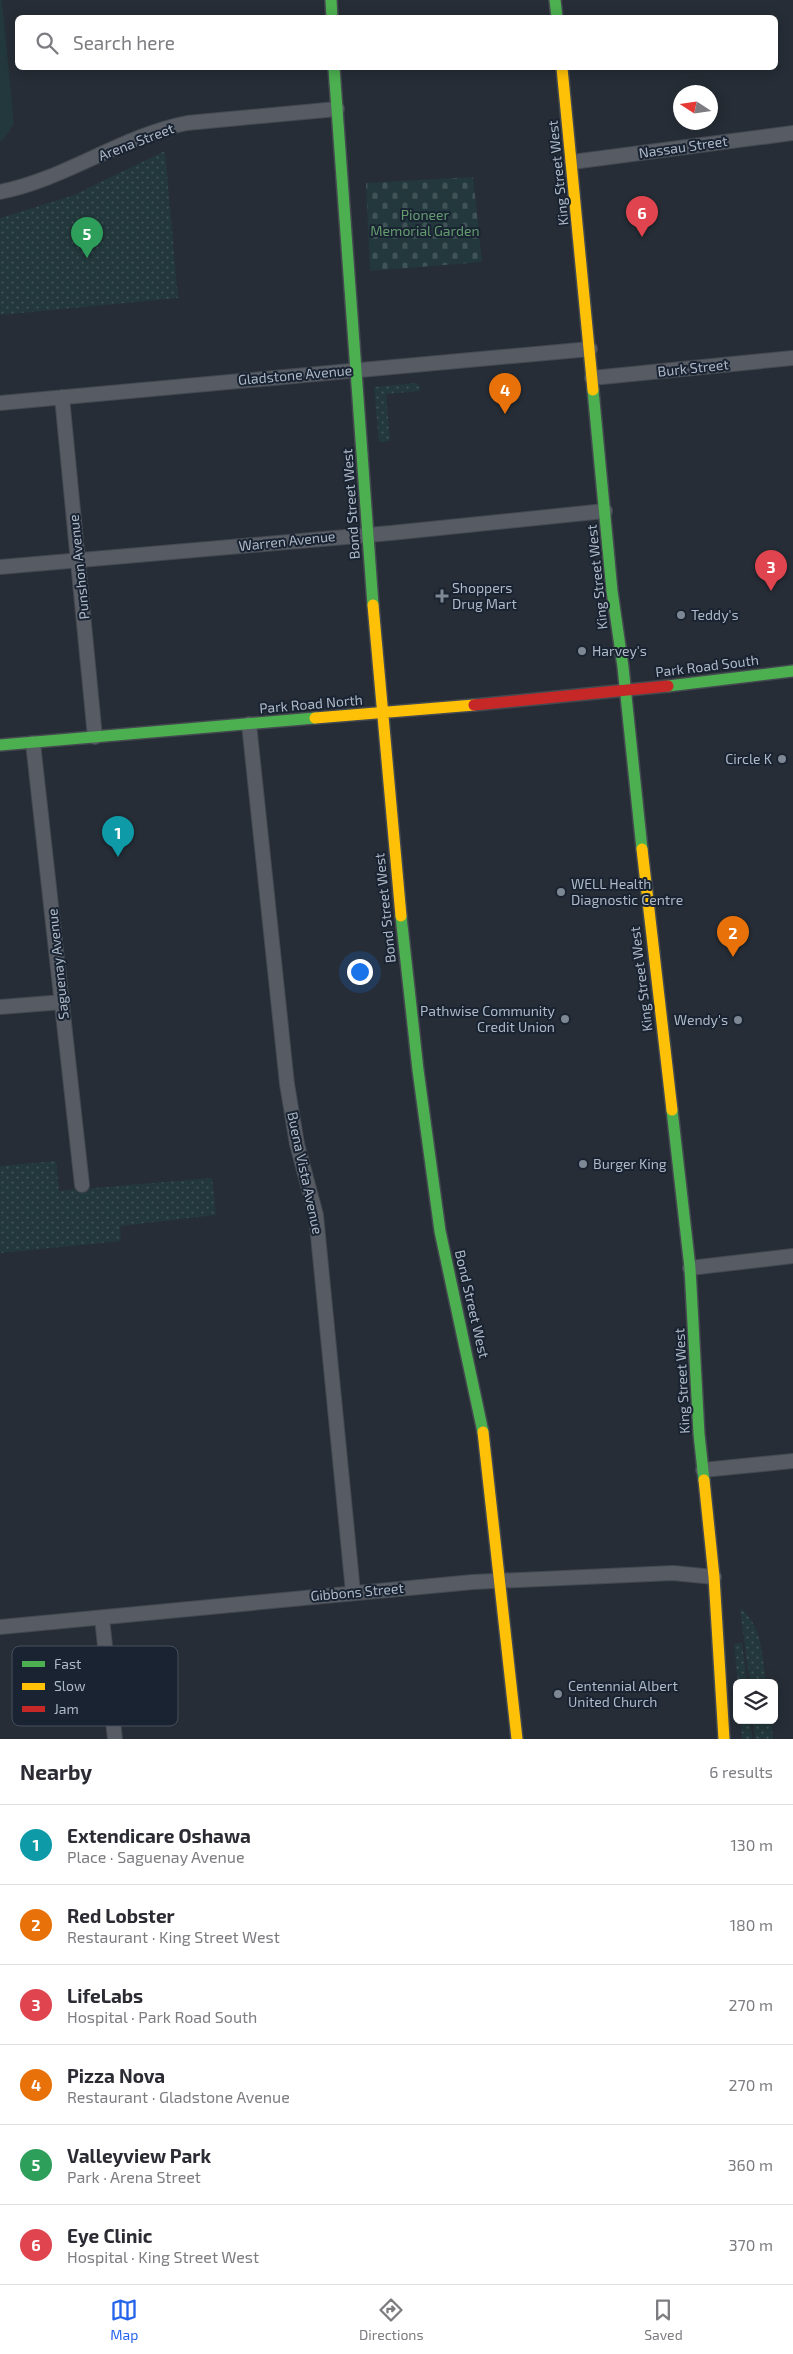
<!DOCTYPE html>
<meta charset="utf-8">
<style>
:root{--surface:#fff;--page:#f2f2f3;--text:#2b2b33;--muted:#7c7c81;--line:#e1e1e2;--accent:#2563eb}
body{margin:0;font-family:"Exo 2",sans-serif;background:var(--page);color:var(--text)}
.controls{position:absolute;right:15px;bottom:15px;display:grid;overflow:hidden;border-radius:8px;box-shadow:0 2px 12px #0003}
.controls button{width:45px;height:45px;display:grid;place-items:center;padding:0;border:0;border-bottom:1px solid var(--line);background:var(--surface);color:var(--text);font:25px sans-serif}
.compass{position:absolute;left:673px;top:85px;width:45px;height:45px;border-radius:50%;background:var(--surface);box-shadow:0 2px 12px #0003;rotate:282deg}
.you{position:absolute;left:359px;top:971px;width:18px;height:18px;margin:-12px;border:4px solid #fff;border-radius:50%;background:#1a73e8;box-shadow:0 0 0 8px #1a73e833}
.badge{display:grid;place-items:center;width:32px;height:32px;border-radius:50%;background:var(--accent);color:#fff;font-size:16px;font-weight:700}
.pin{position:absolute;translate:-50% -41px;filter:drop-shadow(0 1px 2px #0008)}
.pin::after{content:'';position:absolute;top:26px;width:18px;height:15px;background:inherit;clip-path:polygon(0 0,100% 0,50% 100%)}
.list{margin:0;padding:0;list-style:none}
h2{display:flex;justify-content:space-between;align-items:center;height:65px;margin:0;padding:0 20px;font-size:21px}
h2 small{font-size:16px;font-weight:400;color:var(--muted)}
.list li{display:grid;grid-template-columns:32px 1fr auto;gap:15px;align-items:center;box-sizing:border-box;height:80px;padding:0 20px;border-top:1px solid var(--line)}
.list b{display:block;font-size:19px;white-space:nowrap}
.list p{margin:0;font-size:16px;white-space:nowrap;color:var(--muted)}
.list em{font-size:16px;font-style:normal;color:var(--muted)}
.icon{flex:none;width:28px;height:28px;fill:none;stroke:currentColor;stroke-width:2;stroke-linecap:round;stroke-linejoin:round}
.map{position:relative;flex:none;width:793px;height:1739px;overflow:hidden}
.search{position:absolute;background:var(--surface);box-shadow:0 2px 12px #0003;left:15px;right:15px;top:15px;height:55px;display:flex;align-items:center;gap:12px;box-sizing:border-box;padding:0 18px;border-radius:8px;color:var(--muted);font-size:19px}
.sheet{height:545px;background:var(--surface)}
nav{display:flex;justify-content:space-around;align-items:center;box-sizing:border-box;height:70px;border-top:1px solid var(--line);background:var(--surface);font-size:14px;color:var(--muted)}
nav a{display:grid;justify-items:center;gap:2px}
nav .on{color:var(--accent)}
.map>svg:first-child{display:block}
.green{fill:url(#green-dots)}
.cemetery{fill:url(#cemetery-stones)}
.pitch{fill:#23383c}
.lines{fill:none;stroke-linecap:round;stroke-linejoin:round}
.street-casing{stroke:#444950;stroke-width:16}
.fast-casing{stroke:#444950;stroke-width:14}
.slow-casing{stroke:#444950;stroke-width:14}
.jam-casing{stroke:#444950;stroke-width:14}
.street{stroke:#565b64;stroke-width:14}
.fast{stroke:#4caf50;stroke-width:11}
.slow{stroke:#ffc107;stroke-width:11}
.jam{stroke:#c62828;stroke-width:11}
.poi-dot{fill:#7e8895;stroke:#192331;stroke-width:2}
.labels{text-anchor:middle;stroke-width:4;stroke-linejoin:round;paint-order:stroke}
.street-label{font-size:14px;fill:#aeb9c8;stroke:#192331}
.park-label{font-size:14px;fill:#639c6f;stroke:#192331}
.poi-label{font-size:14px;fill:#aeb9c8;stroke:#192331;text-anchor:start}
.key{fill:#192331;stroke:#46505e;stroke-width:1}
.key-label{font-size:14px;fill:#aeb9c8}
</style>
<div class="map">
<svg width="793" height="1739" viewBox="0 0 793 1739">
<defs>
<pattern id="green-dots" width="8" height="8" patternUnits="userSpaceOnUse" patternTransform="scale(1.25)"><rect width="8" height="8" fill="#23383c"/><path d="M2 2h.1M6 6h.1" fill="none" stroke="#405357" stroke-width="1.8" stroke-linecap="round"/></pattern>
<pattern id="cemetery-stones" width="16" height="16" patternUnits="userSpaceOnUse" patternTransform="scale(1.25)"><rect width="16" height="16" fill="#23383c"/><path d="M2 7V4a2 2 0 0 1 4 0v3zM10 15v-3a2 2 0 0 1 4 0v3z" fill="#405357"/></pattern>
</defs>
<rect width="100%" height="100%" fill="#262d36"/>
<path class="green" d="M165 151 178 298 0 315V218L72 196Z
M416 383 420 386V391L386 394 390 441 379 442 374 387Z
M56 1161 59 1191 212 1178 216 1215 120 1226 121 1241 0 1253V1166Z
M740 1608C763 1626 762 1657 766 1683H750Z
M742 1643 747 1683H738L734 1644Z
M741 1720H750L752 1739H742Z
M753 1720H771L773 1739H755Z"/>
<path class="cemetery" d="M473 177 482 262 370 271 366 183Z"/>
<path class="pitch" d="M0 0H2L14 124 3 140 0 141Z"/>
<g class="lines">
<defs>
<path id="street" d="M572 162 793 133
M0 192C66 179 121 136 187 123L337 109
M592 378 793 358
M62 397 95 737
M0 403 590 349
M0 567 391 533 605 511
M249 724 287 1084 297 1144 316 1215 353 1592
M33 743 82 1185
M0 1007 63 1002
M690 1268 793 1256
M703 1470 793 1461
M102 1618 115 1739
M0 1627 473 1582 673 1573 714 1577"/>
<path id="fast" d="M331 0 332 18
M555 0 557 18
M334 68 373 605
M593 390 612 591 623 667 642 849
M668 686 793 671
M0 745 315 718
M401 916 418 1070 440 1231 483 1432
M672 1110 690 1268 699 1434 704 1480"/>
<path id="slow" d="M562 68 593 390
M373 605 401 916
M315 718 474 705
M642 849 672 1110
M483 1432 517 1739
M704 1480 714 1577 724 1739"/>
<path id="jam" d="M474 705 668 686"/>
</defs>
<use href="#street" class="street-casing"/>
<use href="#fast" class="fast-casing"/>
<use href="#slow" class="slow-casing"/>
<use href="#jam" class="jam-casing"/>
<use href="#street" class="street"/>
<use href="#fast" class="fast"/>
<use href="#slow" class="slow"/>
<use href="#jam" class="jam"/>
</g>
<g class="poi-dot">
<path d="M439.5 588.5h5v5h5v5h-5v5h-5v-5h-5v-5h5z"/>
<circle cx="681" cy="615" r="5"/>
<circle cx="582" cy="651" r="5"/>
<circle cx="782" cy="759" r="5"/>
<circle cx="561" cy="892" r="5"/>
<circle cx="565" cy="1019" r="5"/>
<circle cx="738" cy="1020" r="5"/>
<circle cx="583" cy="1164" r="5"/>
<circle cx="558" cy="1694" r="5"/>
</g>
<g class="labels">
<g class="street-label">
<text transform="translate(136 142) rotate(-21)" y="5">Arena Street</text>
<text transform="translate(683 147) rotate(-8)" y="5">Nassau Street</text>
<text transform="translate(558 173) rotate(-96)" y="5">King Street West</text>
<text transform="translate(693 368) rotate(-6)" y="5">Burk Street</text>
<text transform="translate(295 375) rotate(-5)" y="5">Gladstone Avenue</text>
<text transform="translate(351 504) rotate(-94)" y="5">Bond Street West</text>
<text transform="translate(287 541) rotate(-6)" y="5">Warren Avenue</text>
<text transform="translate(79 567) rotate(-96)" y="5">Punshon Avenue</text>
<text transform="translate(597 577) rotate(-96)" y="5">King Street West</text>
<text transform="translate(707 666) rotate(-7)" y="5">Park Road South</text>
<text transform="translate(311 704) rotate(-5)" y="5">Park Road North</text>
<text transform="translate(385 908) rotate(-96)" y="5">Bond Street West</text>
<text transform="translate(58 964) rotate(-96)" y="5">Saguenay Avenue</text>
<text transform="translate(641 979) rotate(-97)" y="5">King Street West</text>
<text transform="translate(305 1173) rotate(78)" y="5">Buena Vista Avenue</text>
<text transform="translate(472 1304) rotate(77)" y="5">Bond Street West</text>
<text transform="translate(682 1381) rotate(-93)" y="5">King Street West</text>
<text transform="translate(357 1592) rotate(-5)" y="5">Gibbons Street</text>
</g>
<g class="park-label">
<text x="425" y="220">Pioneer<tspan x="425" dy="16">Memorial Garden</tspan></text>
</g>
<g class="poi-label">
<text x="452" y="593">Shoppers<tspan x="452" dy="16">Drug Mart</tspan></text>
<text x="691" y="620">Teddy's</text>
<text x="592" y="656">Harvey's</text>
<text x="772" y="764" text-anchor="end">Circle K</text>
<text x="571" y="889">WELL Health<tspan x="571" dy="16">Diagnostic Centre</tspan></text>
<text x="555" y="1016" text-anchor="end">Pathwise Community<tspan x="555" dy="16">Credit Union</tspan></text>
<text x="728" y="1025" text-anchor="end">Wendy's</text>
<text x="593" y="1169">Burger King</text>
<text x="568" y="1691">Centennial Albert<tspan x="568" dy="16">United Church</tspan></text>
</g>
</g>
<rect x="12" y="1646" width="166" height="80" rx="8" class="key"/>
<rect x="22" y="1661" width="23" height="6" fill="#4caf50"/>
<rect x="22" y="1683" width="23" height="7" fill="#ffc107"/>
<rect x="22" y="1706" width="23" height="6" fill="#c62828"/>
<g class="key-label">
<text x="54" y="1669">Fast</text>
<text x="54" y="1691">Slow</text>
<text x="54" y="1714">Jam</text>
</g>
</svg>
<div class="controls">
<button><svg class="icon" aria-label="layers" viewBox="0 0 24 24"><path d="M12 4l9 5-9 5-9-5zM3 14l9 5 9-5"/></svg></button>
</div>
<svg class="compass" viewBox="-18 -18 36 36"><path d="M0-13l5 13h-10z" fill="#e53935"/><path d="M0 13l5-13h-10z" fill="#7c7c81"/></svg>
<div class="you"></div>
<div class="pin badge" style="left:118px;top:857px;background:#0f9aa8">1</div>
<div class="pin badge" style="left:733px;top:957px;background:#e8710a">2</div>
<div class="pin badge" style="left:771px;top:591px;background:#e0444e">3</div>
<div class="pin badge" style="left:505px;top:414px;background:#e8710a">4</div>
<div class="pin badge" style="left:87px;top:258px;background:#2e9e5b">5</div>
<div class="pin badge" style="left:642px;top:237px;background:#e0444e">6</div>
<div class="search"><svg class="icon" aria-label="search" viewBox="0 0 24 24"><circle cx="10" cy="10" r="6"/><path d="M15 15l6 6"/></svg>Search here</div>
</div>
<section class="sheet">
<h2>Nearby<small>6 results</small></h2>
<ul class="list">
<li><span class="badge" style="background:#0f9aa8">1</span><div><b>Extendicare Oshawa</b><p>Place · Saguenay Avenue</p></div><em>130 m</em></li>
<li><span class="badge" style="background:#e8710a">2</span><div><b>Red Lobster</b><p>Restaurant · King Street West</p></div><em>180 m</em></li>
<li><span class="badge" style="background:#e0444e">3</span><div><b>LifeLabs</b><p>Hospital · Park Road South</p></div><em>270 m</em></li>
<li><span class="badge" style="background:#e8710a">4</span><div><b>Pizza Nova</b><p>Restaurant · Gladstone Avenue</p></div><em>270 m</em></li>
<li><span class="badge" style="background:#2e9e5b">5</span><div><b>Valleyview Park</b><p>Park · Arena Street</p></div><em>360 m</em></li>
<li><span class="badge" style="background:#e0444e">6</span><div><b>Eye Clinic</b><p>Hospital · King Street West</p></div><em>370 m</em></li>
</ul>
</section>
<nav>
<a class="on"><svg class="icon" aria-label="map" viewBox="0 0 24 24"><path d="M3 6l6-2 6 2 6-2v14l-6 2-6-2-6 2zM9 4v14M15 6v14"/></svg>Map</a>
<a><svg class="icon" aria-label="directions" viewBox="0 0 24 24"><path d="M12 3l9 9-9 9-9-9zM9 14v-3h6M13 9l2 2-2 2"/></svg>Directions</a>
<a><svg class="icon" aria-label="saved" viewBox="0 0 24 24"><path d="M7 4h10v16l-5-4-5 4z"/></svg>Saved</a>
</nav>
